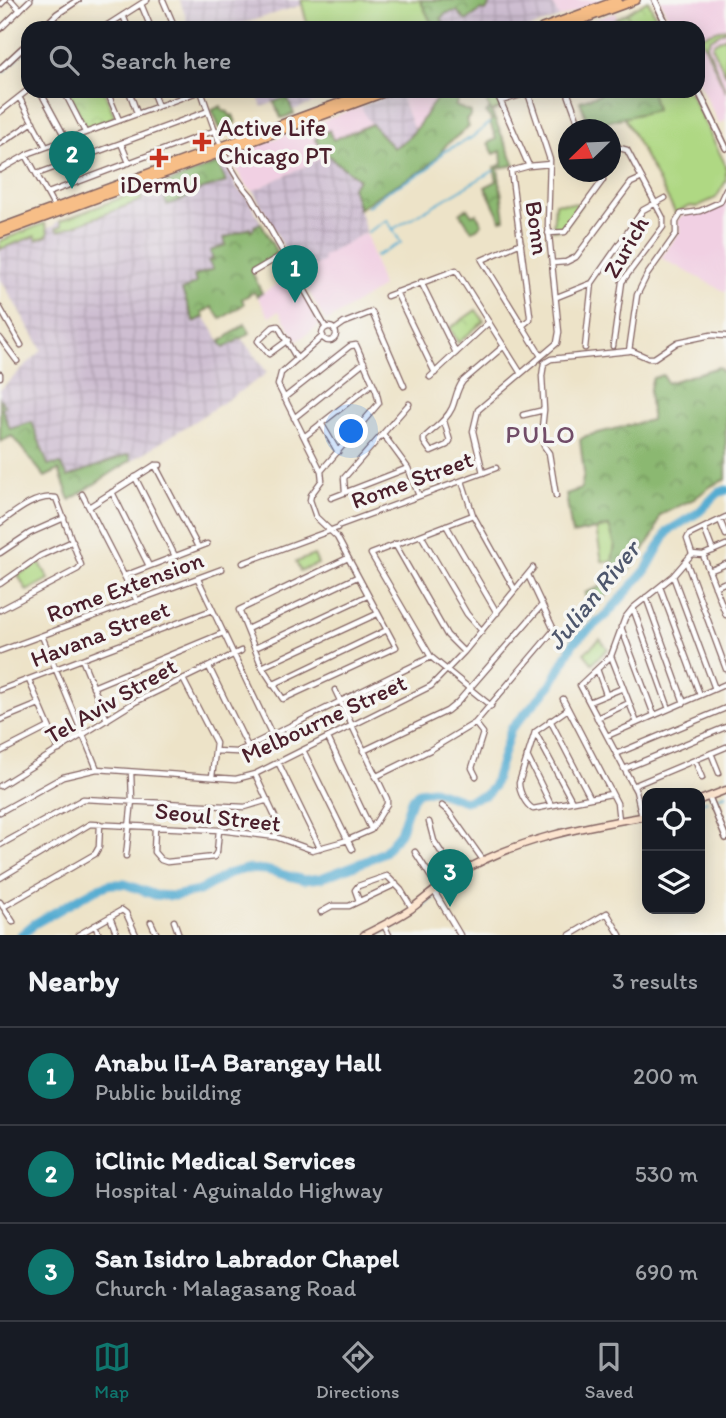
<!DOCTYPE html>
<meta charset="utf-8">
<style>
:root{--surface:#171b24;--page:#242831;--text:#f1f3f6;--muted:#9ea1a6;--line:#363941;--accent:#0f766e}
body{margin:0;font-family:Itim,sans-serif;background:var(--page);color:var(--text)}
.controls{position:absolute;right:21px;bottom:21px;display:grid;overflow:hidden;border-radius:14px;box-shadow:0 4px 18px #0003}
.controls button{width:63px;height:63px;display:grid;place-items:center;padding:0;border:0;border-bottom:2px solid var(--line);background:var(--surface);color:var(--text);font:35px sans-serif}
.compass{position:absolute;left:558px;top:119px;width:63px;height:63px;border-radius:50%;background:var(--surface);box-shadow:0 4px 18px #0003;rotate:247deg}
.you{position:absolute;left:352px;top:432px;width:24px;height:24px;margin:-18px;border:5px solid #fff;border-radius:50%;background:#1a73e8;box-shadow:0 0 0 10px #1a73e833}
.badge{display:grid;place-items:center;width:46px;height:46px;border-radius:50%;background:var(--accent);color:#fff;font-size:23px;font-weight:700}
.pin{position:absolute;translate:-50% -58px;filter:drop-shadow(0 2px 4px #0008)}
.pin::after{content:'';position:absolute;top:37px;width:24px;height:21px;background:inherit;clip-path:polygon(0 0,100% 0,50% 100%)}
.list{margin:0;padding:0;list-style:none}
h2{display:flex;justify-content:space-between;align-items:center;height:91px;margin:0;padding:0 28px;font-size:30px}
h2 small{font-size:23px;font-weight:400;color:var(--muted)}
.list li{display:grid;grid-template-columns:46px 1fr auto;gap:21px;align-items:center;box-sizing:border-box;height:98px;padding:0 28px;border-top:2px solid var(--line)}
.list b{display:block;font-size:26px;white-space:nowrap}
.list p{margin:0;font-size:23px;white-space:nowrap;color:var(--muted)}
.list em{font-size:23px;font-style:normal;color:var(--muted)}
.icon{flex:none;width:38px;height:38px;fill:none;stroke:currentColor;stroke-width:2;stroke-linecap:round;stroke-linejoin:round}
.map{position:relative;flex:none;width:726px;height:935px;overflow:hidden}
.search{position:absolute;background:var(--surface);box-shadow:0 4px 18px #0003;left:21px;right:21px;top:21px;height:77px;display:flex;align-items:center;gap:18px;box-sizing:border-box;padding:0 24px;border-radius:21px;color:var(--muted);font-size:26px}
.sheet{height:385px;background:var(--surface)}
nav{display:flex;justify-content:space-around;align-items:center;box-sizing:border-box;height:98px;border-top:2px solid var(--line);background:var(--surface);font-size:19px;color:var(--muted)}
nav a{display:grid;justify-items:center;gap:4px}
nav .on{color:var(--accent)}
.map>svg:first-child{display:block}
.built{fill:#f1d0e3}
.industrial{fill:url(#industrial-grid)}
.grass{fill:#afd883;stroke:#7c7c57;stroke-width:2}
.forest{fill:url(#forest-crowns);stroke:#6a6c4e;stroke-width:2}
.park{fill:url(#park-crowns);stroke:#7c7c57;stroke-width:2}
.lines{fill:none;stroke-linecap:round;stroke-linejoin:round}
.stream{stroke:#54acd1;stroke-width:2}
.river{stroke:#54acd1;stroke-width:9}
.minor-casing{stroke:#836462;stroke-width:7}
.tertiary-casing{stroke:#836462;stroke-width:8}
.secondary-casing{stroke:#836462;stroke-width:9}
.trunk-casing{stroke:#836462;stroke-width:10}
.minor{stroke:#fff;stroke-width:4.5}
.tertiary{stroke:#fff;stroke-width:5}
.secondary{stroke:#fce5cf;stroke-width:6}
.trunk{stroke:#f7be87;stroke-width:7}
.poi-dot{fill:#c8321e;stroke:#f6f6f2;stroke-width:2.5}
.labels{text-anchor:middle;stroke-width:7;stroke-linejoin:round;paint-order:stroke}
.poi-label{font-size:24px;fill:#4a1f2b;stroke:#f6f6f2;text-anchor:start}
.street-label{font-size:24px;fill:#4a1f2b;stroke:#f6f6f2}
.neighbourhood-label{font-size:26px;letter-spacing:2px;fill:#714c68;stroke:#f6f6f2}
.water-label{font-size:26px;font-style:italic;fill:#4e576d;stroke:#f6f6f2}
</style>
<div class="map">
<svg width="726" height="935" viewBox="0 0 726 935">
<defs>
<pattern id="industrial-grid" width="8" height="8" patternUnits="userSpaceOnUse" patternTransform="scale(1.75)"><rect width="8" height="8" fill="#cebed1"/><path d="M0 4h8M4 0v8" fill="none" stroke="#b2a3b4"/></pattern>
<pattern id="forest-crowns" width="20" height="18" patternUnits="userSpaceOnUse" patternTransform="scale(1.75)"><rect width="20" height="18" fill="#8bb871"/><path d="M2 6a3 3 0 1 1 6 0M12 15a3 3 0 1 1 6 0" fill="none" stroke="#74955d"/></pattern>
<pattern id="park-crowns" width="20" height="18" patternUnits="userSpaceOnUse" patternTransform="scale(1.75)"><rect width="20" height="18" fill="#afd883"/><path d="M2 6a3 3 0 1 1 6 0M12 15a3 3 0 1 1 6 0" fill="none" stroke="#98b971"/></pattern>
</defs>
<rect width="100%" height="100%" fill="#f6f6f2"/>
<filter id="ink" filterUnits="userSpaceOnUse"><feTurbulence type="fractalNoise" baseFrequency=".0143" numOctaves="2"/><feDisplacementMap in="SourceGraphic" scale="14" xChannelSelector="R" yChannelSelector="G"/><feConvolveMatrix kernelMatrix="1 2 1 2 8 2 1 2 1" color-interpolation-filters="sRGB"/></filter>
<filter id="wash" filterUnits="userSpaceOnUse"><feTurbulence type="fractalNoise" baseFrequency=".00686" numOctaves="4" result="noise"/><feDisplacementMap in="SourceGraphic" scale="28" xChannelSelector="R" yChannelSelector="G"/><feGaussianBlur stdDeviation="1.57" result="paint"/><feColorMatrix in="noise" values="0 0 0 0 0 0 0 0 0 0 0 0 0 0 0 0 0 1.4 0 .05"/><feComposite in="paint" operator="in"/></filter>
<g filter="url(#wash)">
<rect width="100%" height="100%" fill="#ede3c8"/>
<path class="built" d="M551 0H606L559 18Z
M660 0H726V120L721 123 719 124 698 80V28H673Z
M615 12 617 18 599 28H573Z
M307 91H354L324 102 323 99 311 104Z
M438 91 439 95 415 133 399 92Z
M361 106 372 124 333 140 329 131 315 139 328 155 253 191 245 185 230 156Z
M726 191V292L661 258 680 231 677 221 682 215 701 213 722 203Z
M366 232 382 287 326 322 299 275 323 261 321 257Z
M291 276 320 325 297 341 279 311 269 317 257 296Z"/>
<path class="industrial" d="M180 0H301L302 5 229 28H189Z
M420 0H551L559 18 530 28H434Z
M256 91H307L311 104 293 110 287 97 262 107Z
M399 92 415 133 406 141 393 148 366 117 361 106Z
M328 155 360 179 353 187 366 232 322 257 324 261 299 275 253 191Z
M224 161 238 189 248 198 278 255 189 293 224 347 242 339 267 372 262 377 201 417 70 500 59 470 45 477 0 421V390L42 350 0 278V243L46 226 47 228 55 226V223Z"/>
<path class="grass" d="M301 0H420L434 28H308Z
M627 13 634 28H599Z
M726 28V31L710 39 707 46 726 92 700 36Z
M726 37V75L712 46 715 42Z
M482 91H493L501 108 491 112Z
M651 91H689L726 166V181L716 198 696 207 691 206 680 210 676 214 624 117 656 110Z
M139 191 142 200 60 231 57 230 56 228 62 226 60 221Z
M45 223 48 233 47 236 37 240 35 236 0 249V241Z
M609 526 615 545 612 562 602 561 596 529Z
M314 555 318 564 300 571 296 562Z
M40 563 49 579 27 591 18 575Z
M600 639 608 649 592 663 584 653Z"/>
<path class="forest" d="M420 0H492L486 11 481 10 466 21 457 11 447 13 441 18 447 28H434Z
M438 91H456L461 94 455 106 471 112V115L466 120 469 127 447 144 436 159 424 170 383 192 359 209 352 187 359 179 333 160 315 139 329 130 333 140 372 124 393 148C421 133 420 117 439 96Z
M600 91H651L656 110 589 126 580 101 600 94Z
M287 97 294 114 281 118 274 102Z
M221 106 223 111 228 112 230 116 233 115 236 123 220 129 212 110Z
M490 109 515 165 498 168 505 219 501 220 485 187 497 181 494 168 502 164 501 151 494 154 488 143 496 139 490 122 492 120 486 113Z
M218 163 226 182 187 194V198L167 205 160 186Z
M467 208 472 215 476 213 482 224 472 231 460 213Z
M261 223 278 255 251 270 262 293 257 296 254 292 242 299 244 304 221 319 212 307 202 313 204 317 194 322 182 290 196 283 194 276 213 269 208 261 213 259 210 251 226 245 224 238 250 228 251 231 254 229V226Z
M245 324 250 333 224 348 220 342Z
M719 367 726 375V479L711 486 694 499 660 515 655 532 634 565 588 615 585 593 617 580 612 562 615 545 609 526 572 534 566 494 581 489 584 473 580 440 586 436 651 420C652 403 646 394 653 378L663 375 667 383Z
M0 398 5 406 2 408 10 429 32 422 48 465 61 464 68 477 129 454 131 460 70 500 59 470 45 477 12 436 0 442Z"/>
<path class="park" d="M648 0 661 28H634L627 13Z
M68 91H104L115 117 87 129Z
M555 203 581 204 563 229 553 230Z
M476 310 484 321 458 343 450 328Z"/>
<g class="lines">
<path class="stream" d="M48 28 60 16
M22 54 28 49
M3 72 18 58
M367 207 386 192 427 170 443 152 471 138 490 123
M393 229 493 171
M368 232 387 220 401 243 376 256
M713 799 726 794
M700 803 707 801
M438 894 470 871
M374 935 394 926 434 897"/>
<path class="river" d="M21 935 34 924 96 889 111 884H125L155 895 174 896 199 891 230 873 246 869 266 870 304 880 321 878 366 861 384 852 400 833 411 800 419 792 433 790 465 801 485 795 493 787 511 729 551 685 574 642 607 614 646 570 668 531 699 512 718 493 726 490"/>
</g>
</g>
<g filter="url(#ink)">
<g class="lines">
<defs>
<path id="minor" d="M11 0 20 10
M163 0 175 28
M141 4 151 28
M0 5 5 0
M123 15 128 28
M103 28 147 0
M0 29 30 0
M40 91 66 139
M64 91 85 132
M107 91 119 120
M129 91 137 113
M152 91 158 106
M201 91C214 127 225 168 252 197L326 328
M496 91 529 166
M567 91 581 130
M19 97 46 147
M501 101 534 91
M0 112 28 90
M121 143 129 163
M0 144 33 122
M610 150 616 147 627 150 663 218V227L622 282 613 346
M26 155 55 208
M0 170 30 153 200 91
M37 174 208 111
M48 193 216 130
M548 233 565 232 603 180 602 172
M521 243 482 260 541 356
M553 263 566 262 576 257 631 183 642 178
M253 272 282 255
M421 282 456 353
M396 292 435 373
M387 296 456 270 520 372
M557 297 592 283
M0 308 21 345
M522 326 530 319V315L511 171 529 166 550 164
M322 334a7 7 0 1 1 14 0a7 7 0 1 1-14 0Z
M334 330 344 323 372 312 404 386
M323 336 281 373 278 385 321 471 322 480 311 495 310 500 316 517 337 537 396 647 283 699 262 667 239 610 348 558
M0 338 17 361
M288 340 269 354 258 341 273 327 278 326 297 359
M585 348 592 283 643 210 665 198
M630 350 648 358H654L678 342 711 335 726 336
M0 374V377
M430 377 489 322
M284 398 350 346 356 345 376 390 379 403 321 471
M523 415 544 410
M294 418 364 362
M444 421 450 441 447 445 431 452 424 442V438C434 428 446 421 452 408 456 399 456 390 463 381L504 346
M321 423 338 452
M383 434 408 468 419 496
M304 437 373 383
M155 465 198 547
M483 473 473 431 478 410 557 343 559 332 548 225 550 160 529 96 524 91
M135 477 175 556
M462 481 473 515 515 590
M112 492 149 566
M345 492 344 478 409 404
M82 494 137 601
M556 496 549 453 544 446 542 428 544 410 542 376 544 363 551 359 629 351 637 295 647 275 676 234V222L681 214 700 211 720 202 726 189
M331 498 408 468
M89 507 155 465H160
M473 515 371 554 431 657 491 706
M720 520 726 535
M0 523C15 512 37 494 56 498L81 565 78 569 0 610
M340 525 496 468
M446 525 497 613
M704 528 713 551
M421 535 467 614 482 631
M395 544 447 635 464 652
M0 553 30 533 64 518
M692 554 687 539 689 535 726 517
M692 554 703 555 726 545
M703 555 726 615
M686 561 726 669
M243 563 337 528
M709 571 726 564
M124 576 207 544
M673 576 715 689
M198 579 272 735
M0 584 40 556 73 541
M660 587 700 695
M715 587 726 582
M646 597 684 703
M633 608 669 709
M621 627 654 715
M247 629 357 577
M42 636 97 769
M255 648 367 596
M0 651 222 569
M611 656 637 723
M82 659 107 720
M209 667 248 747
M262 667 377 614
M597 669 606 694
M183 679 216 743 212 777
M29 680 59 750
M272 685 387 630
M93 687 223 633
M0 690 212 610
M563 699 617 803 619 820
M589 702 623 688
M568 709 535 732 519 783C519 792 526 805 533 809L611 794
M597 718 629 703
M0 720 39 704
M550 720 590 797
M475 723 483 733 472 768 476 776
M535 732 572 801
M607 736 726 684
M328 738 371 829
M303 750 352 849
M215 751 237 752 431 657
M363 751 447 711 457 703 542 605
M0 752 49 727
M711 753 719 773
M616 754 726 708
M527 756 551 805
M695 760 702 778
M278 762 320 848
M624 769 726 727
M255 774 276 819V837
M375 777 430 750 475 723 554 630 528 575
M0 786 135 702 241 651
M633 786 726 747
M442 806 449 812 483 860
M0 812 63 777 97 769 236 779 255 774 431 686 464 652 533 568
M642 817 636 791 580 685 611 656 625 618 633 608 673 576 692 554
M429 822 434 841 456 875
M155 827 154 852 161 860 167 862 214 857 217 852 219 830
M0 845 83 799 245 807 268 800
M415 852 438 888
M126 856 132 800 131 772
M0 878 90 824 219 830 276 837 312 850 348 840 371 830 387 804V799L335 690
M434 891 460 935
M359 901 355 890 358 886 387 876 401 890 412 908
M0 902 13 922
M3 907 95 854 99 847 100 824
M321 912 332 906H349L396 884
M110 917 117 935
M174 921 179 935
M151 922 157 935
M95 925 99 935
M384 925 389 935
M78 935 122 910 126 913 136 935
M570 935 607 913 620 935"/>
<path id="tertiary" d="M655 0 668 28
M43 28 57 14 78 0
M0 69 28 43
M698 90 726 148
M709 797 726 838"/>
<path id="secondary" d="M700 800 726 790
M364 935C380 927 396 919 411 909 427 897 441 884 458 874 516 839 581 827 647 816"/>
<path id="trunk" d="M542 28 618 0
M560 28 636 0
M0 228 371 91
M0 234 389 91"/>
</defs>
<use href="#minor" class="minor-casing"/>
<use href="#tertiary" class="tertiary-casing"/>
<use href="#secondary" class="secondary-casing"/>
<use href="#trunk" class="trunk-casing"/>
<use href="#minor" class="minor"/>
<use href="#tertiary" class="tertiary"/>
<use href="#secondary" class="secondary"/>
<use href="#trunk" class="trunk"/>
</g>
</g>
<g class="poi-dot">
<path d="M198.5 131.5h7v7h7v7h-7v7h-7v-7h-7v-7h7z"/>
<path d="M155.5 147.5h7v7h7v7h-7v7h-7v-7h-7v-7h7z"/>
</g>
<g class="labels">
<g class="poi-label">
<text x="218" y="136">Active Life<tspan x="218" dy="28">Chicago PT</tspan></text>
<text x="159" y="193" text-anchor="middle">iDermU</text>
</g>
<g class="street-label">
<text transform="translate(537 228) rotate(82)" y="8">Bonn</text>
<text transform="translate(626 247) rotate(-60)" y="8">Zurich</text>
<text transform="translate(412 480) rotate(-20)" y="8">Rome Street</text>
<text transform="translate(125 587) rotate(-20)" y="8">Rome Extension</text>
<text transform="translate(100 634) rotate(-21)" y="8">Havana Street</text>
<text transform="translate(111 701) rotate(-30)" y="8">Tel Aviv Street</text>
<text transform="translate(324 719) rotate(-25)" y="8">Melbourne Street</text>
<text transform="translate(218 817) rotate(6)" y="8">Seoul Street</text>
</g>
<g class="neighbourhood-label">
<text x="541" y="443">PULO</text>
</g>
<g class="water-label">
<text transform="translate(593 595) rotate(-51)" y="9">Julian River</text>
</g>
</g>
</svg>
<div class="controls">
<button><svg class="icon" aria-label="locate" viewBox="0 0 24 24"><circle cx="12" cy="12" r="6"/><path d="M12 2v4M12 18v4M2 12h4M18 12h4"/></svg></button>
<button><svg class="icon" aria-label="layers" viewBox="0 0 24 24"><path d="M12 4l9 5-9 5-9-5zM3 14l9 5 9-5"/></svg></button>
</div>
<svg class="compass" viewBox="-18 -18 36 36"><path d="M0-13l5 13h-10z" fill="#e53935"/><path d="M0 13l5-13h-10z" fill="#9ea1a6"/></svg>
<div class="you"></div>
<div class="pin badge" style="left:295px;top:303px">1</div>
<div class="pin badge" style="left:72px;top:189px">2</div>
<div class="pin badge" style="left:450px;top:907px">3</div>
<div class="search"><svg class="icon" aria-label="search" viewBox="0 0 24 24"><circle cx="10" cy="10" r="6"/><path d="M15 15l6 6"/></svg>Search here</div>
</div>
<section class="sheet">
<h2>Nearby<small>3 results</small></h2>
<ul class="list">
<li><span class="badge">1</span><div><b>Anabu II-A Barangay Hall</b><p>Public building</p></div><em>200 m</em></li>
<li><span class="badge">2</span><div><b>iClinic Medical Services</b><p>Hospital · Aguinaldo Highway</p></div><em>530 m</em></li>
<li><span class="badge">3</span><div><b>San Isidro Labrador Chapel</b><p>Church · Malagasang Road</p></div><em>690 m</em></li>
</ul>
</section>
<nav>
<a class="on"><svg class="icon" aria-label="map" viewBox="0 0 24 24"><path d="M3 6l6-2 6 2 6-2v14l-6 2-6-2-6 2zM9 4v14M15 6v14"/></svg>Map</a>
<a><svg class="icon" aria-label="directions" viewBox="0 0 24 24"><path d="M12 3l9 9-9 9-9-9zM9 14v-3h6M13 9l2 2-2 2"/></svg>Directions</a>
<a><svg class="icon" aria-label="saved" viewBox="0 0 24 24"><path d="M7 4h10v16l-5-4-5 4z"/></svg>Saved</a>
</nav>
